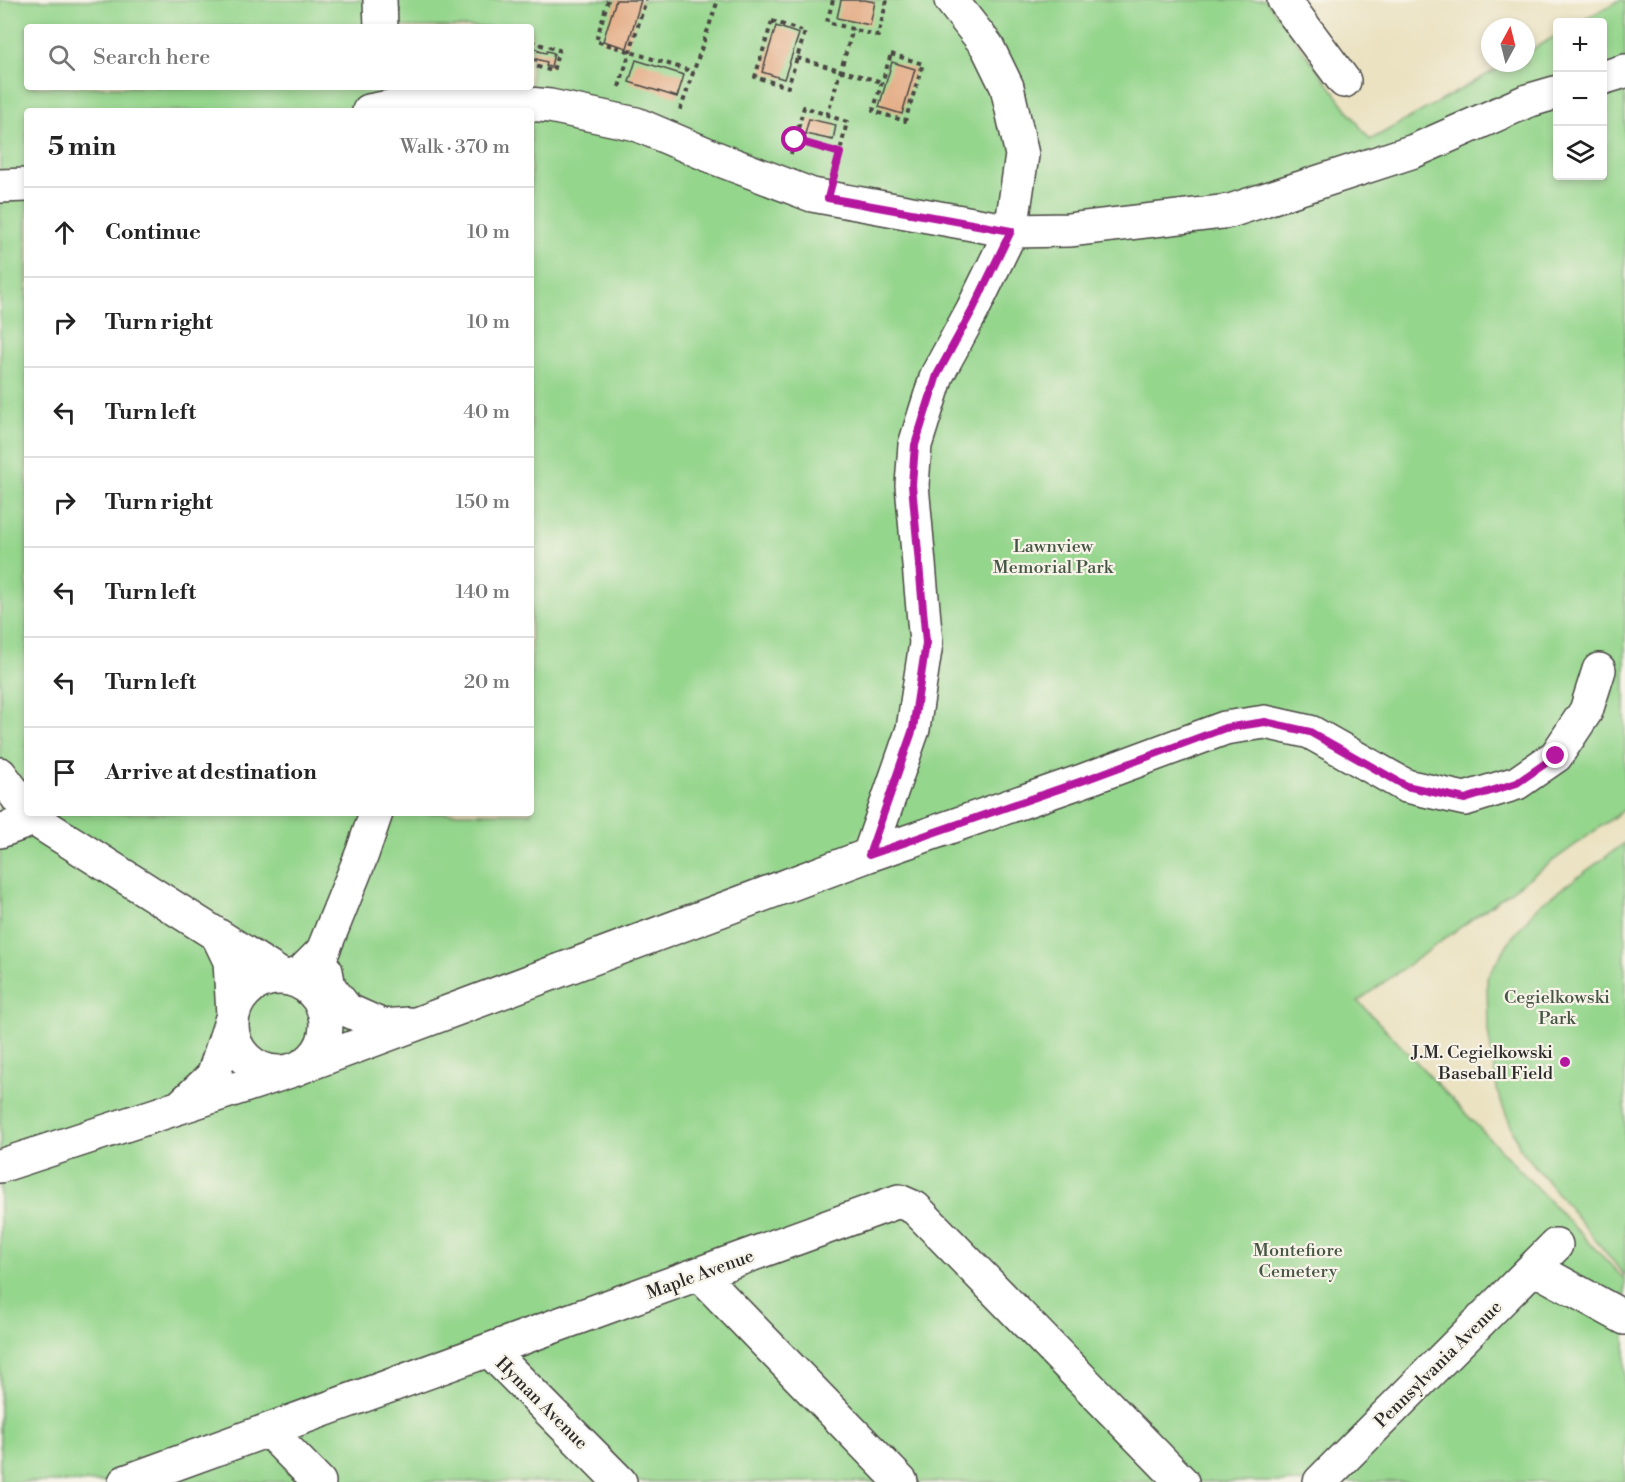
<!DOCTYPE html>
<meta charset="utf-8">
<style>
:root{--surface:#fff;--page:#f6f6f6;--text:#222;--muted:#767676;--line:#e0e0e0}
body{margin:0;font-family:"Libre Bodoni",serif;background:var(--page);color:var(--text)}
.controls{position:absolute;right:18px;top:18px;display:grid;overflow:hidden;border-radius:6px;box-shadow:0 3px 9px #0003}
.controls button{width:54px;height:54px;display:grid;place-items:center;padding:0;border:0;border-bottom:2px solid var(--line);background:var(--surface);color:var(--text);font:30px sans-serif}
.compass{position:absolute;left:1481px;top:18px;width:54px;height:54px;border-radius:50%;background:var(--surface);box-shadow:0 3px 9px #0003;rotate:7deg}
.stop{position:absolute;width:18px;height:18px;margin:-14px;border:4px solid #b5179e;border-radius:50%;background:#fff}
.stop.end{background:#b5179e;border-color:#fff;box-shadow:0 2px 6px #0008}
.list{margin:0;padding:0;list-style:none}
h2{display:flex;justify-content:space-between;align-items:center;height:78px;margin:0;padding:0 24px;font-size:26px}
h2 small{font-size:20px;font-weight:400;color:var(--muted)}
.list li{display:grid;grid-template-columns:39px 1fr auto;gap:18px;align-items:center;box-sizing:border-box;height:90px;padding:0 24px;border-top:2px solid var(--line)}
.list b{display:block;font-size:22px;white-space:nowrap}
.list em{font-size:20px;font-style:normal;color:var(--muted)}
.icon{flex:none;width:33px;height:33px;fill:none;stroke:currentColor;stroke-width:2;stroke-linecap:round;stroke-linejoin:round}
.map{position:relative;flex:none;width:1625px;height:1482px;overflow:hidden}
.search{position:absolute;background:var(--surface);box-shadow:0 3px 9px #0003;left:24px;top:24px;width:510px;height:66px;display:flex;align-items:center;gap:15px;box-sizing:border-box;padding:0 21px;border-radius:6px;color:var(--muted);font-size:22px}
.panel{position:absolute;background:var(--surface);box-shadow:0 3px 9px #0003;left:24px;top:108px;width:510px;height:708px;border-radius:6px}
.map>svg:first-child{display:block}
.green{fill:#95d68d;stroke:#60805c;stroke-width:1.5;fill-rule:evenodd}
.building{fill:#e3a981}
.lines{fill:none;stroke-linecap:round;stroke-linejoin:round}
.minor-casing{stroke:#484642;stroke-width:36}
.path{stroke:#484642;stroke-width:4;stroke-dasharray:4.5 4.5;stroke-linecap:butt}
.minor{stroke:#fff;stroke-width:33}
.route{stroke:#b5179e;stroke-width:8}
.poi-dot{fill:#b5179e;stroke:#f7f3e8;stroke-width:2}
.labels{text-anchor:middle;stroke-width:4.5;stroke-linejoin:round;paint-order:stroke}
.park-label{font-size:18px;fill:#465644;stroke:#f7f3e8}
.poi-label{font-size:18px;fill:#2b2b2b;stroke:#f7f3e8;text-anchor:end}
.street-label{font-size:18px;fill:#2b2b2b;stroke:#f7f3e8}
</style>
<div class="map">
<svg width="1625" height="1482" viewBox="0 0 1625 1482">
<rect width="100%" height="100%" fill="#f7f3e8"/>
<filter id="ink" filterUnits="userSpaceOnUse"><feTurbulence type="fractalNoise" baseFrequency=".0167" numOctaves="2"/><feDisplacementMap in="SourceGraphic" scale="12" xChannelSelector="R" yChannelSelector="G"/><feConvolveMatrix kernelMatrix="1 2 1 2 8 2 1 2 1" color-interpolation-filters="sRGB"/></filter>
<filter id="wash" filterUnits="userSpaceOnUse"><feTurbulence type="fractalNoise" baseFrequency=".008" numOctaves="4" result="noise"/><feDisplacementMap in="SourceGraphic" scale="24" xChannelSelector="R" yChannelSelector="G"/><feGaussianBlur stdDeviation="1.35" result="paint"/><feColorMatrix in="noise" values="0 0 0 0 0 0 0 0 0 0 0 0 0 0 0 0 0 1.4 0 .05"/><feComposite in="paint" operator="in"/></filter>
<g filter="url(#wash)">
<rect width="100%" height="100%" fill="#ebe2c1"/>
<path class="green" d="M0 0H1266L1370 140 1508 63H1526V53L1557 35 1558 176H1602V22H1580L1620 0H1625V809L1358 1001 1625 1280V1482H0ZM27 27H531V87H27ZM27 111H531V813H27Z
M1625 843V1276L1520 1148 1498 1094 1488 1031 1487 977 1511 939 1539 905Z"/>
<g id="blocks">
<path class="building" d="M616 0H641L627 48 603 41Z
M841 0H865L875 2 870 25 837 18Z
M776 26 799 34 784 79 762 72Z
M534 48 539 50 538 51 546 53 547 51 554 53 551 67 546 66 547 62 536 59V61L531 59Z
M636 60 684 75 677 97 629 82Z
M892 62 915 69 902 114 879 107Z
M809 119 836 125 833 140 805 134Z"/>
</g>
</g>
<g filter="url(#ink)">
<use href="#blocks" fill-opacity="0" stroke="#484642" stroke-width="1.5"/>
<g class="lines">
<defs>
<path id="minor" d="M380 0 381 27
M1284 0 1344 81
M1602 78 1625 71
M369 111 446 96 550 106 636 124 718 159 812 195 1011 231 1069 230 1230 211 1414 151 1527 101 1558 92
M0 186 27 185
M0 774 27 810
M0 831 34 819 285 978 301 973 322 952
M869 855 913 729 926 643 912 485 915 445 937 375 973 309 1011 231 1022 155 1007 87 987 46 951 0
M326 971 329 987 347 1010 383 1026 409 1024
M314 973 362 854 376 813
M232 1025a47 47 0 1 1 94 0a47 47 0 1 1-94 0Z
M183 1104 213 1076 233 1015 230 961 218 936
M0 1166 290 1071 869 855 1082 781 1225 728 1265 722 1310 732 1406 786 1465 799 1517 783 1556 756 1586 711 1599 670
M1534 1268 1625 1318
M699 1274 901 1482
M489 1350 620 1482
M268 1430 319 1482
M125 1482 899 1201 915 1208 1182 1482
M1320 1482 1556 1245"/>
</defs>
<use href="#minor" class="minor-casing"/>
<path class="path" d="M608 0 596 41 694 72
M833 0 827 22 878 36 887 0
M772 21 805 32 788 87 755 77Z
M531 42 559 50 553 71 531 65
M891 54 923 64 905 121 873 111Z
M797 58 882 82
M619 87 646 0
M679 107 681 108 718 0
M827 116 853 29
M795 140 840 153
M791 154 804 107 847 122 836 168"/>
<use href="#minor" class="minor"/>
</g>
</g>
<g class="lines" filter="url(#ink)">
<path class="route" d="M795 140 840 153 828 198 1011 231 973 309 937 375 915 445 912 485 926 643 913 729 869 855 1082 781 1225 728 1265 722 1310 732 1406 786 1465 799 1517 783 1556 756"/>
</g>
<circle class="poi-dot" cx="1565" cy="1062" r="6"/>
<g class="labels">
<g class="park-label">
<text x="1053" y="552">Lawnview<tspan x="1053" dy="21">Memorial Park</tspan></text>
<text x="1557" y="1003">Cegielkowski<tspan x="1557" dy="21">Park</tspan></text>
<text x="1298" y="1256">Montefiore<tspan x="1298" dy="21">Cemetery</tspan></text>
</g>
<g class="poi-label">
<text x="1553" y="1058">J.M. Cegielkowski<tspan x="1553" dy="21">Baseball Field</tspan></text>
</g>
<g class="street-label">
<text transform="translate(700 1274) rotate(-20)" y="6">Maple Avenue</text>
<text transform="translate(1438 1364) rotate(-45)" y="6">Pennsylvania Avenue</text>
<text transform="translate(542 1403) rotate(45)" y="6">Hyman Avenue</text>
</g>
</g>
</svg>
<div class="controls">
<button>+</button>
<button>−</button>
<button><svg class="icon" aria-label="layers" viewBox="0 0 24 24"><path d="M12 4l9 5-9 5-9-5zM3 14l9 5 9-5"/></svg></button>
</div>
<svg class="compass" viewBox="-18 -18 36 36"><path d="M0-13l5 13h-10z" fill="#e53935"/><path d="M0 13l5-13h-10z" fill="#767676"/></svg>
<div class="stop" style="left:795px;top:140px"></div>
<div class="stop end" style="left:1556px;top:756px"></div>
<div class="search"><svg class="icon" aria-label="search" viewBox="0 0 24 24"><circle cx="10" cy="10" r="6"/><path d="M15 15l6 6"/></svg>Search here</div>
<section class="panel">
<h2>5 min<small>Walk · 370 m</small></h2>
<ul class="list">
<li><svg class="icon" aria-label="ahead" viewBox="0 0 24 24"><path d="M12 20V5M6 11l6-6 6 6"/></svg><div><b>Continue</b></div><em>10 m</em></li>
<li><svg class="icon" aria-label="right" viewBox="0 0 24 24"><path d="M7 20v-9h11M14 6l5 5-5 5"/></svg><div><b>Turn right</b></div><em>10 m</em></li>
<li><svg class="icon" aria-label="left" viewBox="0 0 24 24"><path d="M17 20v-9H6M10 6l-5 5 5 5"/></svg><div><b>Turn left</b></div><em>40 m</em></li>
<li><svg class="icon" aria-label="right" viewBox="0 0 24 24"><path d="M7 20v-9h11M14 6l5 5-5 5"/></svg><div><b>Turn right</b></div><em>150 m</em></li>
<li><svg class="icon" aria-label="left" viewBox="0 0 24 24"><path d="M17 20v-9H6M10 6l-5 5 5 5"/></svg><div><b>Turn left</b></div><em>140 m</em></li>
<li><svg class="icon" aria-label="left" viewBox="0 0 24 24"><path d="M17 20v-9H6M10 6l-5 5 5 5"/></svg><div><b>Turn left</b></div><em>20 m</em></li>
<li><svg class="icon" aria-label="arrive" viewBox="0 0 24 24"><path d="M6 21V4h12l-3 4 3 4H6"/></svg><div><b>Arrive at destination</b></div></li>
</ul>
</section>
</div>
